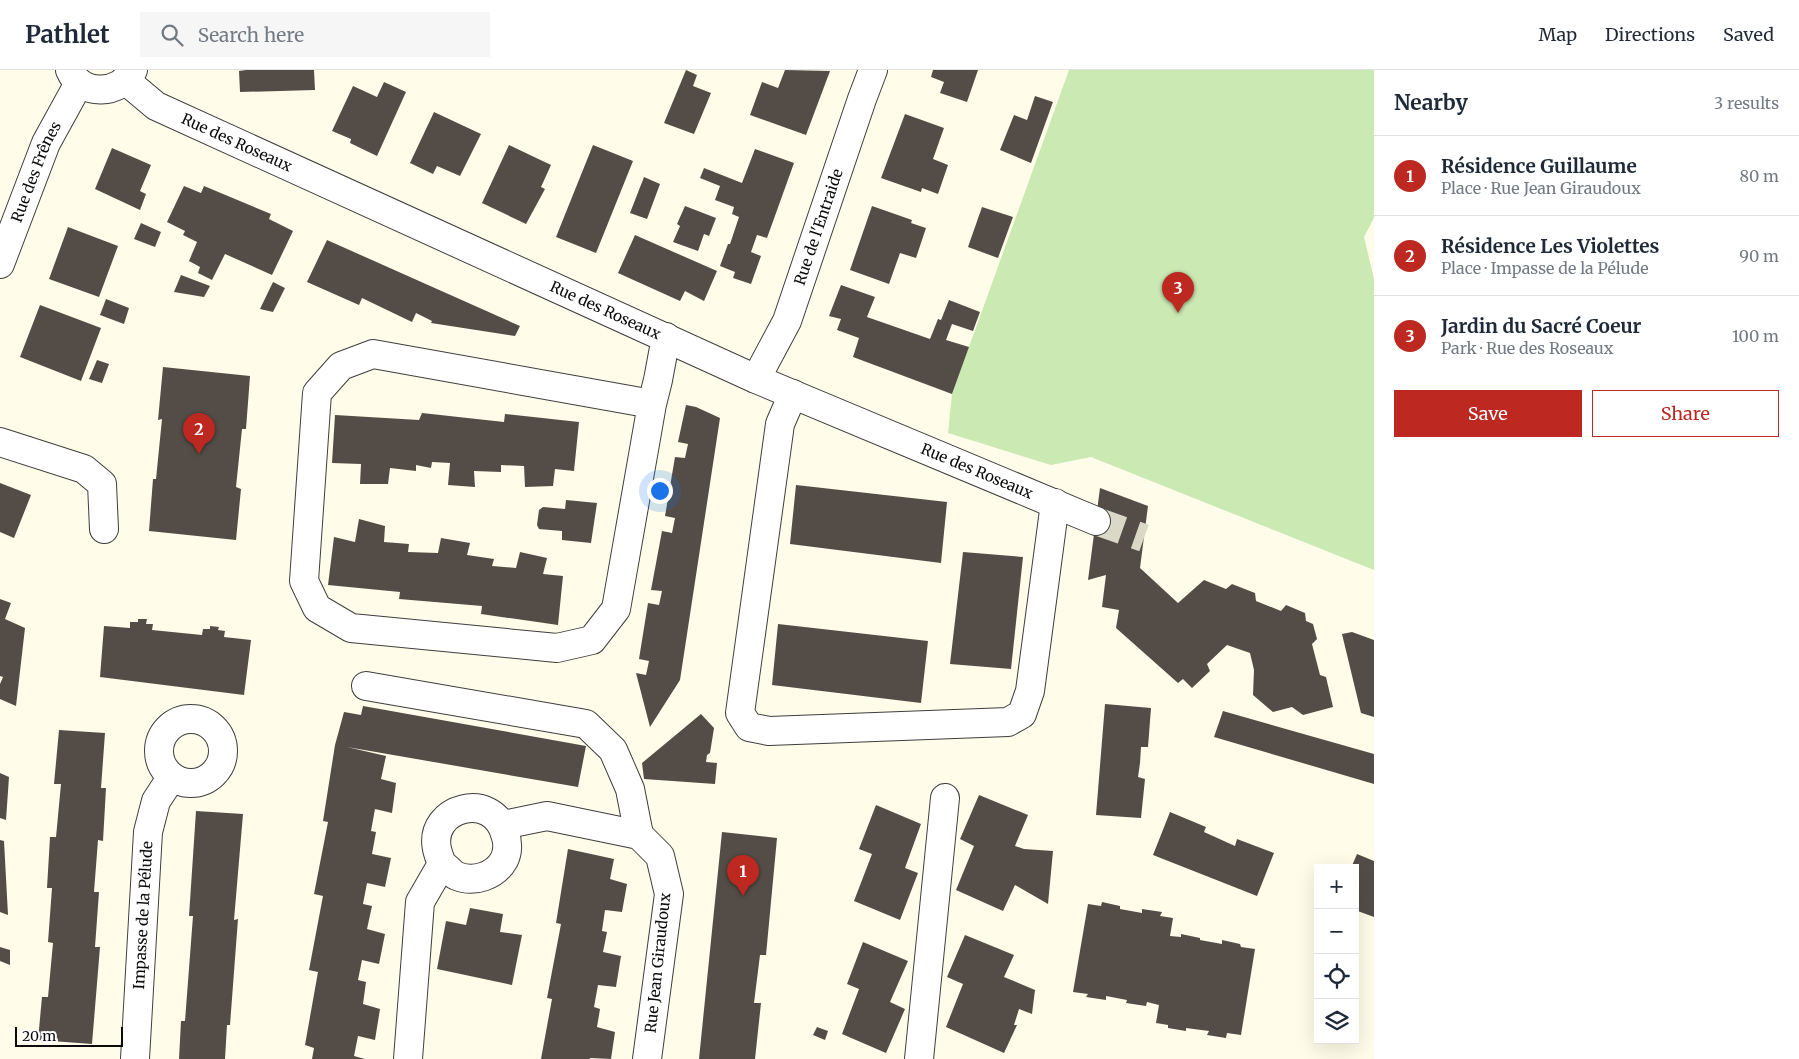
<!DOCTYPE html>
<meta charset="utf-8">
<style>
:root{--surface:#fff;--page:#f6f6f7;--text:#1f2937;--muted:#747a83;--line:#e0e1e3;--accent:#bd2821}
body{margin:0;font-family:Merriweather,serif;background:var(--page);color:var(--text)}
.controls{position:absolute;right:15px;bottom:15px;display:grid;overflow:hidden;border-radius:0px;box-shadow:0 5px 20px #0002}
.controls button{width:45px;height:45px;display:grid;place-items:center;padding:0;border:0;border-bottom:1px solid var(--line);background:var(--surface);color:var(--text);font:25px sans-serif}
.scale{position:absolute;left:15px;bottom:12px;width:108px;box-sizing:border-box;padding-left:5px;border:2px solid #0b0b0b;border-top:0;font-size:14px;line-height:18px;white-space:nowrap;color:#0b0b0b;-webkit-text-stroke:4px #fff;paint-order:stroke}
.you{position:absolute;left:659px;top:420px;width:18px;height:18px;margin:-12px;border:4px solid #fff;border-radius:50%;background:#1a73e8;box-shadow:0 0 0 8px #1a73e833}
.badge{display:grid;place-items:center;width:32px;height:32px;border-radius:50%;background:var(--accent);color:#fff;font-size:16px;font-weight:700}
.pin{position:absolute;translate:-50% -41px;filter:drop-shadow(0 1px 2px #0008)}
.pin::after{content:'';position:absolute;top:26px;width:18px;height:15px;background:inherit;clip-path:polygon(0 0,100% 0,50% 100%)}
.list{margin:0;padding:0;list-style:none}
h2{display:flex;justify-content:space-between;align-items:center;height:65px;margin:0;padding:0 20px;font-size:21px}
h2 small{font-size:16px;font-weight:400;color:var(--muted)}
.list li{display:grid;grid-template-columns:32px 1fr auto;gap:15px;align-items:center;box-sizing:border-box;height:80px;padding:0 20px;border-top:1px solid var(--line)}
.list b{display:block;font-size:19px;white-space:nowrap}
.list p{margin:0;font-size:16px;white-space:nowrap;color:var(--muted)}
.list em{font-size:16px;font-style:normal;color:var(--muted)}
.actions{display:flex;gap:10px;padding:15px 20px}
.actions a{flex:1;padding:11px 0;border:1px solid var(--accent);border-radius:0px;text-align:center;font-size:18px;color:var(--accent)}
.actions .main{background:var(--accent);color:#fff}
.icon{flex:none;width:28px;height:28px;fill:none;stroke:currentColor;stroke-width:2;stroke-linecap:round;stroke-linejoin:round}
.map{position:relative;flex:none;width:1374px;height:989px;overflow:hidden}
header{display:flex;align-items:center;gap:30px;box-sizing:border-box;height:70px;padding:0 25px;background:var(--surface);border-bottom:1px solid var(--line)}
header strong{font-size:24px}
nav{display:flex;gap:28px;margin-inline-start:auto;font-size:18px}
.search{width:350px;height:45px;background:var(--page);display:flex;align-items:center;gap:12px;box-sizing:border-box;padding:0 18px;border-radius:0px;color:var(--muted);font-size:19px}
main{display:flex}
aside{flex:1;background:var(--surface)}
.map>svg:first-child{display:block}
.green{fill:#cae9b3}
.building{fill:#544d47}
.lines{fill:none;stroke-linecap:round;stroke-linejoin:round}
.minor-tunnel{stroke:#dad9c8;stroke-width:28;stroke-dasharray:28 14;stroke-linecap:butt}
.minor-casing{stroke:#3e3e3e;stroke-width:30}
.minor{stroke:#fff;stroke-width:28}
.labels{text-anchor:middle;stroke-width:5;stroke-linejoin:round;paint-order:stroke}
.street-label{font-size:15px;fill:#0b0b0b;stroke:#fff}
</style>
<header>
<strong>Pathlet</strong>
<div class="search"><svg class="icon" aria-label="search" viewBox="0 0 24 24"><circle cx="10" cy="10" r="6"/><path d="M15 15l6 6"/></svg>Search here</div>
<nav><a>Map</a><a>Directions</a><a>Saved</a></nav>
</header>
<main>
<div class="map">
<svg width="1374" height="989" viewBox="0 0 1374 989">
<rect width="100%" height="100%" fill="#fffde9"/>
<path class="green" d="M1069 0H1374V148L1364 167 1374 209V500L1091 387 1051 395 948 363 952 324Z"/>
<path class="building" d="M246 0H314L315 20 240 22 239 1Z
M686 0 697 5 693 16 711 23 694 64 664 53Z
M785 0 830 1 806 65 750 45 762 12 778 18Z
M933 0H978L967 32 940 23 944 12 931 7Z
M384 12 406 22 377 86 350 73 351 69 332 61 353 16 377 27Z
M1035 26 1053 32 1031 93 1000 80 1014 45 1027 50Z
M434 42 481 64 460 106 437 96 433 104 410 93Z
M905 44 944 58 933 89 948 95 938 124 922 118 921 122 881 108Z
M509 75 551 95 541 117 545 119 526 154 482 133Z
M593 75 633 91 596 183 556 167Z
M112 78 151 95 140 121 146 124 140 140 95 119Z
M755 79 794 93 767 168 757 165 751 182 761 186 751 214 733 208 735 202 720 196 728 174H730L739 147 732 144 734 137 715 130 720 116 700 108 704 98 742 113Z
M644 107 660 114 647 149 630 143Z
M184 116 201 123 204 116 271 144 269 149 293 161 272 205 225 184 212 210 198 203 200 197 189 191 197 172 183 165 185 161 167 152Z
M685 136 716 148 709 166 704 164 698 181 673 172 680 156 677 154Z
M872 136 912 150 911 153 926 158 916 188 900 183 889 214 850 200Z
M982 137 1013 147 998 188 968 177Z
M141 153 161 162 155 177 134 169Z
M68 157 118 176 99 227 49 209Z
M635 165 717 201 704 231 685 221 680 231 618 203Z
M327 170 520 256 515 266 431 253 432 251 416 243 412 252 362 228 359 235 307 212Z
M181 205 210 216 204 227 174 222Z
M273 212 285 218 273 242 260 239Z
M841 215 875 227 867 247 930 269 938 249 941 250 949 230 980 242 973 261 952 254 946 270 969 277 952 324 853 287 859 268 837 260 841 249 829 246Z
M106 229 129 238 124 254 100 245Z
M40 235 101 258 81 311 20 287Z
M97 290 109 294 102 313 89 309Z
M163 297 250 306 246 359H242L236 417 241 419 236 470 149 461 153 409H156L162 349 158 350Z
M686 335 696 337 720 348 680 610 650 657 636 603 646 605 649 591 639 589 648 533 659 535 662 521 651 520 662 461 672 463 675 448 665 446 675 387 685 388 688 374 678 372Z
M422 343 504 352 505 344 579 352 574 401 555 399 553 416 525 417 524 396 501 395V402L474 401 475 417 448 415 450 393 432 392 431 398 416 395V401L390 398 388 414H360L361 394 332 393 335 345 419 350Z
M0 413 31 425 14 468 0 462Z
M796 415 947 432 941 493 790 474Z
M1100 418 1148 436 1140 498 1178 533 1204 510 1226 519 1232 514 1255 523 1256 531 1281 541 1286 535 1305 543 1306 551 1313 554 1317 569 1312 574 1320 605 1326 607 1333 637 1303 645 1292 637 1273 642 1253 625 1254 600 1250 583 1227 575 1207 594 1210 601 1192 618 1183 609 1178 613 1116 558 1119 540 1102 537 1106 505 1088 510Z
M566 430 597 433 591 473 562 470V461L539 459 537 455 539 440 543 437 565 439Z
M359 449 385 456 384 472 409 474 408 482 438 483 441 468 470 473 467 485 494 489 492 496 516 498 520 482 547 488 543 504 563 506 558 555 481 544 482 536 399 529 400 522 328 515 334 467 355 472Z
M963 482 1023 487 1011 599 950 594Z
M0 529 11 533 5 549 25 558 16 636 0 629V614L3 607 0 606Z
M138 549H147L146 554H153L152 560 202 565 203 559H210V556L219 557 218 560 225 561 224 567 251 570 244 625 100 607 104 556 130 558V552H138Z
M778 554 928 571 921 633 772 615Z
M1352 562 1374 570V647L1361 643 1342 564Z
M1105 634 1151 638 1148 677H1141L1140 693 1138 707 1145 709 1141 748 1096 745Z
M363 636 586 676 578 717 347 677 386 686 381 709 396 713 392 743 375 739 371 761 376 762 372 784 391 788 385 817 367 813 363 834 372 836 367 859 385 864 379 894 362 890 358 910 366 912 363 934 380 939 375 970 358 966 354 986 365 989H312L314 978 305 975 318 902 309 900 323 826 314 824 328 752 323 751 335 675 344 642 361 645Z
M1223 641 1374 684V714L1214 667Z
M701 644 714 658 710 683 707 685 706 692 717 693 715 714 644 709 642 693Z
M59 660 105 663 101 718H106L103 771 98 770 94 822H99L95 877H100L92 974 38 970 42 927H48L53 873 48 872 52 818H47L50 767H56L61 714H54Z
M0 703 9 707 6 750 0 748Z
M979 725 1028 745 1015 776 1024 779 1053 781 1048 834 1015 815 1003 841 956 820 974 776 960 769Z
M876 735 921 754 905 798 918 803 900 850 854 831 872 784 859 779Z
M196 741 243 744 234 850 238 849 230 955H227L225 989H179L181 951H185L193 846H189Z
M1170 742 1206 757 1204 762 1235 776 1237 769 1274 783 1257 826 1153 785Z
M722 762 777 768 766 885H760L754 933H761L755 989H699Z
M0 770 4 771 8 845 0 842Z
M568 779 614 789 610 809 627 814 622 842 605 840 602 861 607 862 603 882 621 886 616 917 598 915 594 937 600 939 597 957 615 962 611 989 590 988V989H541L552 929 547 928 561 854 556 853Z
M1357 784 1374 791V847L1355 840V798H1351Z
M1102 832 1120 836V839L1142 843V839L1162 842 1160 846 1173 848 1170 866 1181 867V864L1200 868V870L1222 874V870L1240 874 1241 877 1255 879 1241 965 1227 963 1226 968 1207 965 1209 961 1186 958V961L1168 958V955L1156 953 1159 935 1147 932 1146 936 1126 933 1127 930 1106 926V930L1086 927 1088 924 1073 922 1088 834 1101 836Z
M470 838 503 844 500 862 522 865 512 915 437 899 446 851 466 855Z
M965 865 1014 885 1004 907 1035 920 1032 944 1019 939 1014 955H1017L1004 983 946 957 963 914 947 907Z
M863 872 908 891 890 932 905 939 886 983 842 964 859 919 847 914Z
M0 877 10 880V895L0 891Z
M817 957 828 961 825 970 813 965Z"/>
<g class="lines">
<path class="minor-tunnel" d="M1096 451 1144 468"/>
<defs>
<g id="minor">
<path d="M70 0C81 27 121 25 133 0"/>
<path id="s1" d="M125 10 156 36 756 309 1096 451"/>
<path id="s2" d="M0 194 46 73 79 13"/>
<path id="s3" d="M756 309 787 251 862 29 873 0"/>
<path d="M793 324 780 354 740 643 749 657 769 661 1008 652 1022 644 1030 621 1055 433"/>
<path d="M652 334 373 284 341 296 317 323 304 511 317 538 351 558 557 578 592 570 616 539 652 334 658 310 666 267"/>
<path d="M0 372 84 399 102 414 104 459"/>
<path d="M366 616 586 654 613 680 630 719 639 765"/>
<circle cx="191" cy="681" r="32"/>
<path d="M503 755 547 746 639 765 660 786 669 824 647 989"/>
<path id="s4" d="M135 989 148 762 156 731 171 708"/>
<path d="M408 989 420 832 442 794C440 789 438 784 437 779 428 737 493 720 505 764 508 772 508 782 504 790 495 806 474 813 457 806 452 804 447 797 442 794"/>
<path d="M919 989 945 728"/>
</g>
</defs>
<use href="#minor" class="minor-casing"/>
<use href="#minor" class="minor"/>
</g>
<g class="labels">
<g class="street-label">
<text dy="5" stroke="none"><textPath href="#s1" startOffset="129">Rue des Roseaux</textPath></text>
<text dy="5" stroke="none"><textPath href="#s2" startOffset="99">Rue des Frênes</textPath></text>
<text dy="5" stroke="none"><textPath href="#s3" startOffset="165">Rue de l'Entraide</textPath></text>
<text dy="5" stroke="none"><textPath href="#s1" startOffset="534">Rue des Roseaux</textPath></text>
<text dy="5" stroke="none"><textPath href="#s1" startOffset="939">Rue des Roseaux</textPath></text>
<text dy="5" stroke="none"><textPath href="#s4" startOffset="144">Impasse de la Pélude</textPath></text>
<text transform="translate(658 893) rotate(-84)" y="5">Rue Jean Giraudoux</text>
</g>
</g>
</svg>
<div class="controls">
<button>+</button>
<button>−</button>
<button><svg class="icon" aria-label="locate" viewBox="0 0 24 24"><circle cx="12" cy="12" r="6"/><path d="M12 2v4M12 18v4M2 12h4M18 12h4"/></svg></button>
<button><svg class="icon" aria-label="layers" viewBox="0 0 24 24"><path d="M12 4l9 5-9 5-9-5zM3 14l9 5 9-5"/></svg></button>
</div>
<div class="scale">20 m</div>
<div class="you"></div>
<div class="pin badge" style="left:743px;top:826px">1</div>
<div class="pin badge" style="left:199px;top:384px">2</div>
<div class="pin badge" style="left:1178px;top:243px">3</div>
</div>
<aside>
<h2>Nearby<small>3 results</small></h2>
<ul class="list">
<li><span class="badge">1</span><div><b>Résidence Guillaume</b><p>Place · Rue Jean Giraudoux</p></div><em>80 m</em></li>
<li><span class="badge">2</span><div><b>Résidence Les Violettes</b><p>Place · Impasse de la Pélude</p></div><em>90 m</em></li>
<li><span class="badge">3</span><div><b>Jardin du Sacré Coeur</b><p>Park · Rue des Roseaux</p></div><em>100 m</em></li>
</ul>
<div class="actions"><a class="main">Save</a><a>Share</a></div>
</aside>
</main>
